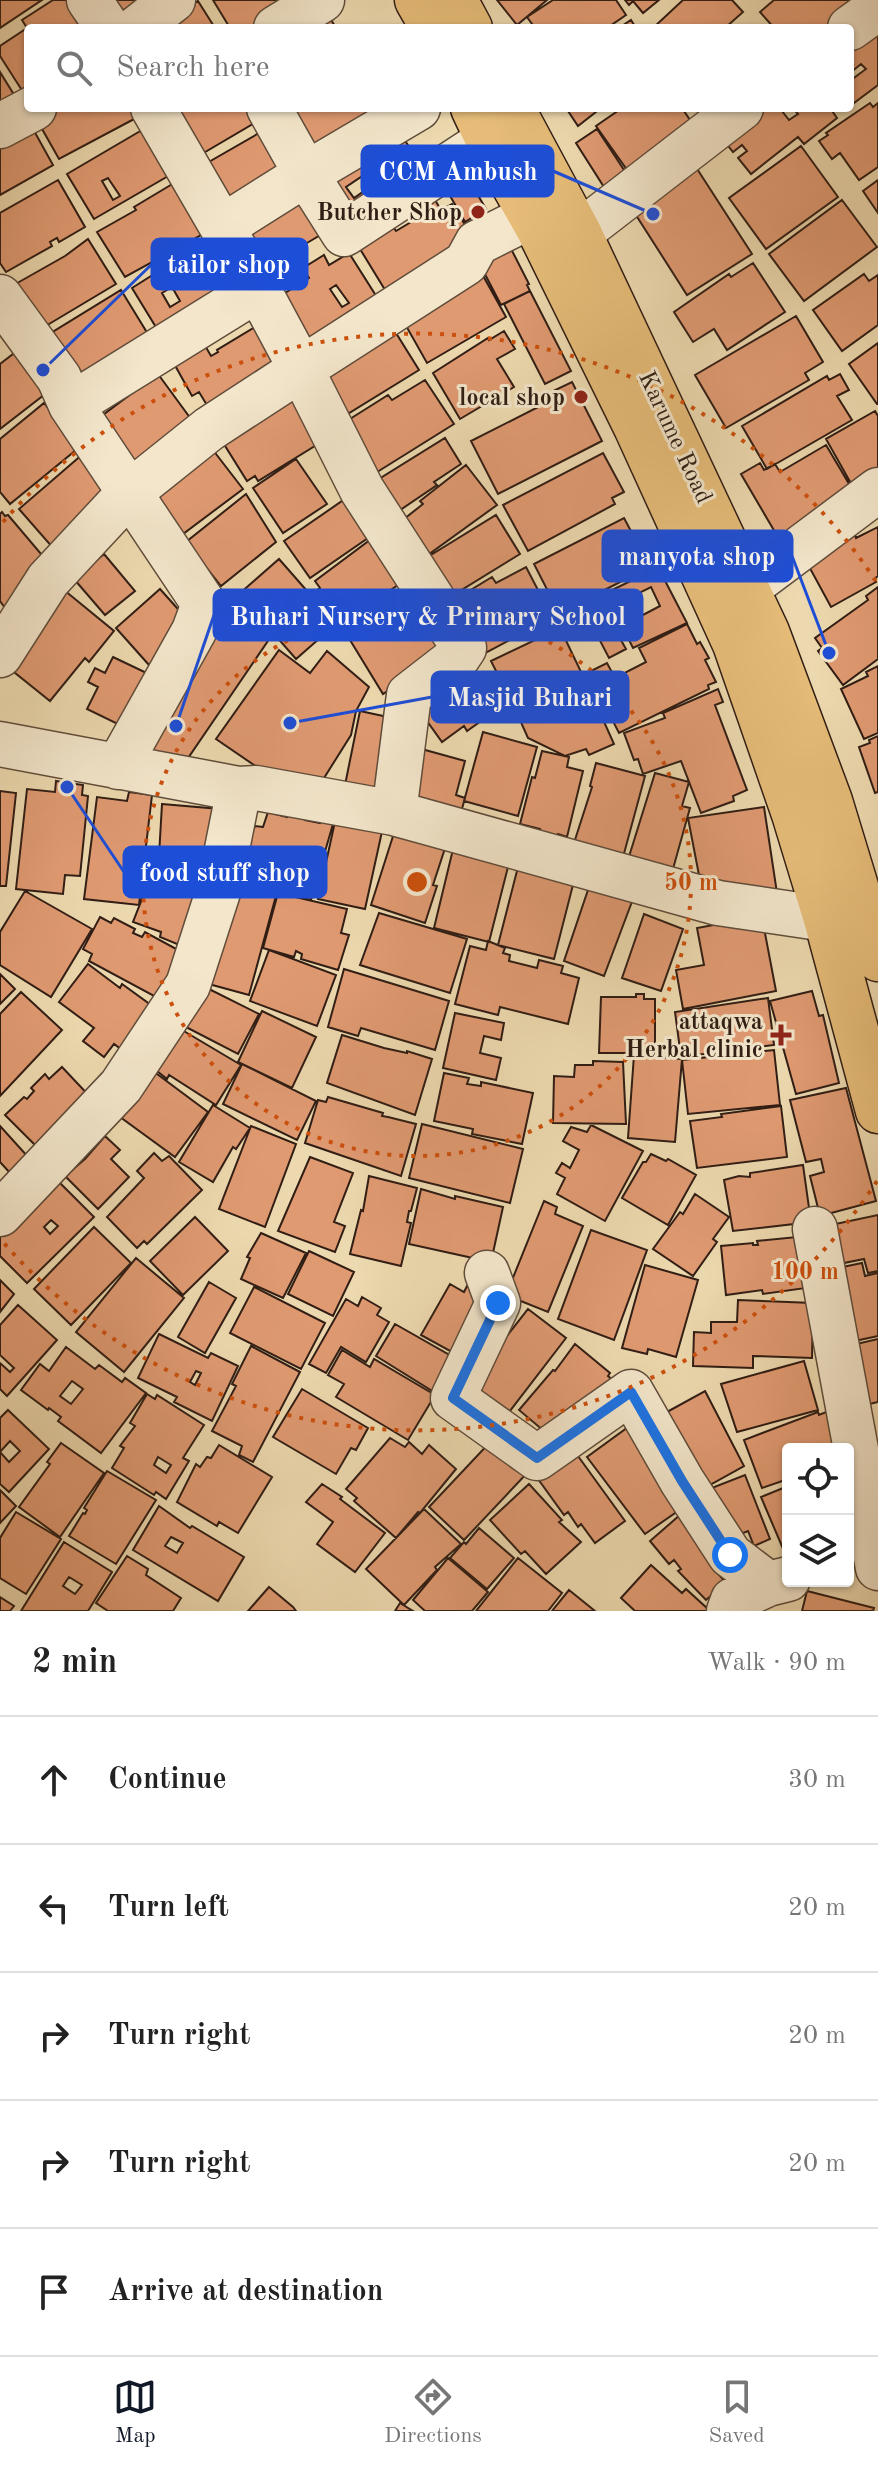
<!DOCTYPE html>
<meta charset="utf-8">
<style>
:root{--surface:#fff;--page:#f2f2f2;--text:#222;--muted:#767676;--line:#e0e0e0;--accent:#111827}
body{margin:0;font-family:"Old Standard TT",serif;background:var(--page);color:var(--text)}
.controls{position:absolute;right:24px;bottom:24px;display:grid;overflow:hidden;border-radius:8px;box-shadow:0 2px 6px #0004}
.controls button{width:72px;height:72px;display:grid;place-items:center;padding:0;border:0;border-bottom:2px solid var(--line);background:var(--surface);color:var(--text);font:40px sans-serif}
.stop{position:absolute;width:24px;height:24px;margin:-18px;border:6px solid #1a73e8;border-radius:50%;background:#fff}
.stop.end{background:#1a73e8;border-color:#fff;box-shadow:0 2px 8px #0008}
.list{margin:0;padding:0;list-style:none}
h2{display:flex;justify-content:space-between;align-items:center;height:104px;margin:0;padding:0 32px;font-size:34px}
h2 small{font-size:26px;font-weight:400;color:var(--muted)}
.list li{display:grid;grid-template-columns:52px 1fr auto;gap:24px;align-items:center;box-sizing:border-box;height:128px;padding:0 32px;border-top:2px solid var(--line)}
.list b{display:block;font-size:30px;white-space:nowrap}
.list em{font-size:26px;font-style:normal;color:var(--muted)}
.icon{flex:none;width:44px;height:44px;fill:none;stroke:currentColor;stroke-width:2;stroke-linecap:round;stroke-linejoin:round}
.map{position:relative;flex:none;width:878px;height:1611px;overflow:hidden}
.search{position:absolute;background:var(--surface);box-shadow:0 2px 6px #0004;left:24px;right:24px;top:24px;height:88px;display:flex;align-items:center;gap:20px;box-sizing:border-box;padding:0 28px;border-radius:8px;color:var(--muted);font-size:30px}
.sheet{height:744px;background:var(--surface)}
nav{display:flex;justify-content:space-around;align-items:center;box-sizing:border-box;height:112px;border-top:2px solid var(--line);background:var(--surface);font-size:22px;color:var(--muted)}
nav a{display:grid;justify-items:center;gap:4px}
nav .on{color:var(--accent)}
.map>svg:first-child{display:block}
.building{fill:#e09a72;stroke:#301d14;stroke-width:2;fill-rule:evenodd}
.lines{fill:none;stroke-linecap:round;stroke-linejoin:round}
.minor-casing{stroke:#5f4c3b;stroke-width:47}
.major-casing{stroke:#301d14;stroke-width:47}
.minor{stroke:#f3e6cb;stroke-width:44}
.major{stroke:#e6bc78;stroke-width:44}
.route{stroke:#1a73e8;stroke-width:10}
.ring{fill:none;stroke:#cc500d;stroke-width:4;stroke-dasharray:4 8}
.poi-dot{fill:#8f2418;stroke:#f3e6cb;stroke-width:3}
.labels{text-anchor:middle;stroke-width:6;stroke-linejoin:round;paint-order:stroke}
.poi-label{font-size:24px;font-weight:bold;fill:#301d14;stroke:#f3e6cb;text-anchor:end}
.street-label{font-size:24px;fill:#301d14;stroke:#f3e6cb}
.centre{fill:#cc500d;stroke:#f3e6cb;stroke-width:4}
.ring-label{font-size:24px;text-anchor:middle;font-weight:bold;fill:#cc500d;stroke:#f3e6cb;stroke-width:6;stroke-linejoin:round;paint-order:stroke}
.leader{fill:none;stroke:#1d4ed8;stroke-width:3}
.callout-dot{fill:#1d4ed8;stroke:#f3e6cb;stroke-width:3}
.callout{fill:#1d4ed8;stroke:#1d4ed8;stroke-width:3}
.callout-label{font-size:26px;text-anchor:middle;font-weight:bold;fill:#fff}
</style>
<div class="map">
<svg width="878" height="1611" viewBox="0 0 878 1611">
<rect width="100%" height="100%" fill="#edd9af"/>
<filter id="stains"><feTurbulence type="fractalNoise" baseFrequency=".0025" numOctaves="4"/><feColorMatrix values="0 0 0 0 .2 0 0 0 0 .09 0 0 0 0 .02 0 0 0 .5 -.17"/></filter>
<radialGradient id="worn" r=".72"><stop offset=".6" stop-color="#630" stop-opacity="0"/><stop offset="1" stop-color="#630" stop-opacity=".3"/></radialGradient>
<path class="building" d="M0 0H42L0 28Z
M53 0H70L88 28H28V89L23 92 0 56V46L27 28 22 20Z
M100 0H149L117 23Z
M213 0H308L265 28H230Z
M497 0H547L517 25Z
M553 0H616L626 15 607 28H535L527 17Z
M625 0H659L643 13 633 1 629 5Z
M683 0H732L743 12 725 28H653Z
M774 0H857L824 28H774L760 12Z
M198 1 215 28H154Z
M327 13 336 28H283Z
M878 14V85L850 106V78L851 80 866 69 861 64 850 73V35Z
M631 20 636 28H619Z
M0 72 21 106 0 119Z
M870 103 873 107 878 103V167L859 180 840 153 832 159 819 141 828 135 826 133Z
M58 108H130L136 118 59 159 37 120Z
M182 108H263L268 115 195 158 169 116Z
M297 108H388L309 164 282 117Z
M566 108H601L578 126Z
M622 108H682L696 129 630 174 596 126Z
M752 108H786L782 111 789 120 798 114 793 108H830L837 118 804 144 798 137 751 174 738 158 747 151 742 145 733 152 722 138Z
M28 120 53 165 0 195V135Z
M273 125 301 174 228 215 200 167Z
M395 125 429 178 345 230 311 177ZM364 175 371 186 354 198 346 187Z
M597 129 626 173 604 187 576 143Z
M142 130 170 175 94 219 67 174ZM108 178 120 196 113 200 102 181Z
M801 146 838 197 766 249 729 198Z
M692 161 752 254 687 295 634 212 681 182 675 172Z
M459 163 486 209 465 222 445 187Z
M58 180 85 227 59 242 57 238 50 242 52 246 6 272 0 263V213Z
M878 180V213L863 191Z
M174 183 205 233 125 277 97 232 136 210 134 207Z
M304 184 334 227 290 253 288 250 258 268 233 227Z
M435 200 441 210 452 204 474 239 390 298 360 249 391 224 396 231 421 216 418 211Z
M842 200 877 247 804 301 769 254Z
M504 235 529 284 527 285 530 291 501 305 476 257Z
M88 239 116 284 39 330 12 286 65 256Z
M208 240 239 288 162 337 132 288ZM172 287 180 301 170 307 162 293Z
M349 253 385 310 305 360 269 303 309 278 303 268 324 255 329 265ZM336 285 349 303 342 307 330 289Z
M753 263 785 312 727 350 714 329 693 342 674 312 729 274 731 277Z
M481 272 506 317 427 363 401 317Z
M864 274 869 281 878 275V325L842 351 813 310Z
M121 290 154 344 77 391 51 333Z
M530 291 571 371 545 384 504 304Z
M796 316 823 362 805 373 809 380 726 428 695 375Z
M260 324 288 371 213 415 199 392 192 396 172 360 203 342 211 356 218 352 217 350Z
M391 325 419 370 341 418 313 372Z
M504 331 515 349 497 359 514 387 460 419 433 373 488 338 489 340Z
M878 343V404H877L849 364Z
M26 344 58 384 0 429V364Z
M158 374 199 430 130 481 88 426Z
M840 374 849 390 837 396 852 420 767 469 742 426 827 376 829 380Z
M425 380 454 424 374 474 342 424 388 395 392 400Z
M572 382 602 441 498 494 471 441 550 401 547 394Z
M292 387 331 436 258 481 255 476 247 481 217 433Z
M44 403 56 418 87 441 10 504 0 492V439Z
M875 411 878 416V481L853 487 826 439Z
M445 438 461 464 434 482 437 485 387 519 366 487Z
M206 441 243 489 175 540 141 496Z
M826 445 855 494 779 539 741 474 760 463 764 470 775 464 780 472Z
M84 453 115 500 53 548 19 509Z
M603 453 624 492 612 498 615 504 528 551 503 505Z
M296 459 327 504 283 533 253 488Z
M466 465 497 505 425 557 399 523 423 504 420 501Z
M355 492 381 529 310 578 284 541Z
M246 494 276 542 221 586 186 542Z
M2 512 5 516 8 515 47 561 5 608 0 601V514Z
M496 515 520 554 450 597 426 558Z
M624 518 650 567 559 613 534 564Z
M878 527V576L874 579 876 582 831 607 806 561 855 535 856 538Z
M382 531 413 575 368 605 366 602 357 608 339 624 316 591 320 588 315 581Z
M104 554 135 591 105 615 74 579Z
M279 559 336 624 296 659 239 594Z
M526 567 550 613 521 629 523 633 478 657 451 602 492 577 496 583Z
M661 573 687 623 633 648 622 626 660 606 651 587 619 603 612 590 645 574 648 580Z
M878 587V659L843 685 818 651 822 648 815 638 868 600 866 596Z
M160 589 194 627 149 665 116 628Z
M64 590 114 631 89 662 85 658 50 701 4 664Z
M422 591 455 638 439 656 383 694 350 640Z
M226 603 272 635 186 761 134 747Z
M612 624 626 649 609 658 596 633Z
M687 624 697 644 700 642 709 658 705 660 716 682 708 685 709 689 619 733 594 684 598 683 591 671 607 663 615 678 646 662 639 648Z
M560 628 582 674 514 707 491 661Z
M279 650 310 673 327 651 369 687 356 711 351 735 319 786 289 789 216 739Z
M113 657 155 677 130 730 87 709 98 687 88 682 95 668 105 673Z
M468 660 502 706 467 731 464 726 442 742 412 700Z
M878 666V733L864 739 841 689 868 676 866 672Z
M584 677 614 744 589 755 586 749 565 756 528 738 515 709Z
M718 689 723 702 715 705 747 790 733 796 734 801 701 813 681 761 643 774 638 759 634 760 624 733 665 718 663 713Z
M360 711 402 720 387 794 345 785Z
M483 732 537 747 518 816 464 801Z
M878 736V792L875 793 859 747 870 743 869 740Z
M418 748 465 761 456 795 465 798 460 816 404 796Z
M542 751 569 757 567 767 583 771 567 837 558 834 554 848 536 844 540 829 520 824 532 777 535 778Z
M596 763 645 776 619 872 573 846 592 787 590 786Z
M655 773 689 782 682 806 690 808 671 876 627 863Z
M56 781 83 785 82 795 88 796 80 876 65 875 63 894 16 889 27 789 55 792Z
M0 791 16 793 6 886H0Z
M129 792 152 795 139 905 84 899 97 797 127 801Z
M162 804 220 809 212 878 158 873Z
M290 806 308 811 305 820 320 823 323 814 335 817 311 900 234 879 255 826 263 827 268 812 287 817Z
M764 807 777 893 703 896 688 818Z
M336 817 383 827 365 909 318 899Z
M394 833 448 839 433 885 437 886 425 923 371 905Z
M455 841 510 859 489 942 434 928Z
M519 863 575 877 554 959 498 945Z
M151 876 175 886 177 889 179 884 211 896 189 949 160 937 161 932 133 922Z
M232 880 277 892 249 995 205 983Z
M589 887 633 899 604 976 564 961Z
M25 891 92 929 51 997 0 965V932Z
M278 893 347 909 341 933 349 935 338 970 301 959 302 954 296 951 294 957 263 948Z
M379 913 467 939 450 993 360 965Z
M644 914 683 929 661 991 622 978Z
M100 917 111 923 114 918 135 929 133 933 142 937 145 932 191 957 167 1003 89 961 92 954 83 949Z
M741 920 764 928 776 991 683 1009 676 970 704 965 697 928Z
M488 941 505 948 503 953 510 955 509 961 537 968 539 960 563 966 561 973 579 978 568 1024 500 1007 498 1015 455 1004 470 946 486 950Z
M269 950 336 975 317 1026 250 1001Z
M88 964 120 988 122 984 162 1013 130 1056 114 1044 104 1057 83 1041 94 1028 59 1002Z
M344 969 449 1001 435 1050 361 1028 358 1036 328 1027Z
M0 974 15 989 0 1004Z
M205 987 259 1014 238 1054 184 1026Z
M812 991 819 1016 823 1015 839 1083 796 1094 770 1001Z
M21 992 62 1030 0 1096V1014Z
M636 994H644V999H655V1048L642 1049V1053H599L601 997H636Z
M768 998 774 1045 681 1057 675 1012Z
M262 1011 316 1037 292 1088 238 1062Z
M455 1013 504 1023 501 1040 484 1036 480 1053 501 1058 496 1080 443 1068Z
M177 1027 241 1065 216 1105 169 1075 167 1079 152 1067Z
M342 1035 384 1048 407 1053V1051L432 1059 415 1115 327 1083Z
M774 1050 780 1105 688 1114 682 1060Z
M634 1055 682 1059 675 1142 628 1138Z
M593 1061 623 1062 626 1124 553 1123 554 1076 574 1077 575 1065H593Z
M242 1064 316 1101 297 1140 223 1104Z
M62 1067 95 1102 43 1153 5 1115 24 1097 27 1099 34 1091 31 1088 45 1074 49 1079Z
M149 1068 208 1112 175 1157 116 1114Z
M444 1073 469 1078 467 1084 481 1086V1082L533 1093 522 1144 472 1134 473 1129 434 1121Z
M846 1088 876 1201 820 1216 810 1176 824 1172 821 1159 806 1162 790 1100Z
M328 1097 383 1113 382 1116 388 1117 416 1124 401 1176 305 1143 318 1100 326 1102Z
M213 1105 250 1128 236 1149 233 1147 213 1182 179 1162Z
M781 1106 787 1157 697 1168 690 1121 722 1117 721 1114Z
M422 1124 523 1149 510 1203 409 1178Z
M591 1125 643 1151 605 1221 557 1194 565 1178 556 1173 562 1163 570 1168 579 1150 563 1141 571 1127 587 1132Z
M0 1126 29 1158 11 1174 0 1162Z
M251 1126 296 1144 265 1227 219 1209Z
M105 1136 120 1150 111 1159 129 1177 98 1209 65 1176 85 1159Z
M154 1153 162 1161 169 1156 202 1190 147 1244 144 1241 137 1248 107 1217 144 1178 137 1171Z
M651 1154 666 1161 668 1159 696 1175 668 1225 622 1198 643 1162H646Z
M310 1157 353 1173 334 1222 345 1226 335 1252 278 1231Z
M803 1165 811 1222 733 1231 724 1180 739 1176 750 1177V1173Z
M369 1176 417 1188 411 1211H409L407 1222 411 1223 401 1266 350 1254 361 1210 363 1211Z
M58 1181 94 1217 27 1283 0 1256V1237ZM51 1220 58 1226 50 1234 44 1227Z
M421 1189 455 1199V1196L503 1207 491 1262 409 1244Z
M695 1194 729 1217 713 1239 717 1242 693 1276 653 1249 680 1212 683 1214Z
M544 1201 557 1207 555 1214 583 1226 548 1312 506 1295Z
M878 1215V1271L868 1273 864 1259 834 1265 826 1226Z
M195 1217 228 1251 183 1295 150 1261Z
M94 1227 131 1263 71 1325 34 1289Z
M591 1230 647 1250 614 1340 558 1319Z
M261 1233 306 1253 283 1298 241 1279 250 1258 247 1257Z
M807 1236 813 1287 763 1294 762 1290 726 1295 721 1246 753 1243V1245H758L757 1241Z
M309 1251 354 1272 333 1316 288 1294Z
M136 1258 184 1298 124 1372 76 1332Z
M862 1263 865 1276 878 1273V1336L850 1342 833 1269Z
M645 1265 698 1280 676 1357 648 1349 647 1354 622 1348Z
M0 1280 14 1294 0 1312Z
M209 1282 236 1298 205 1353 178 1337Z
M450 1284 464 1292 467 1286 493 1300 461 1357 421 1335Z
M254 1287 325 1323 301 1369 230 1333Z
M362 1297 381 1308 377 1315 389 1322 366 1362 341 1347 326 1373 309 1364 346 1299 358 1306Z
M738 1300 813 1303 812 1358 753 1356V1368L693 1366 694 1332 711 1333V1322H737Z
M18 1305 57 1340 7 1396 0 1389V1363L10 1372 14 1368 0 1355V1325Z
M528 1309 566 1338 503 1420 464 1391Z
M395 1324 460 1361 442 1397 376 1356Z
M159 1334 208 1358 211 1353 238 1366 212 1421 174 1402 177 1397 138 1378ZM196 1371 201 1373 195 1385 190 1382Z
M878 1339V1402L861 1406 848 1346Z
M575 1344 610 1373 608 1376 615 1382 557 1442 519 1410 553 1370 555 1371Z
M251 1346 300 1372 253 1462 239 1455 242 1446 212 1431 236 1386 232 1384Z
M66 1347 95 1369 99 1365 122 1382 125 1378 146 1393 101 1453 58 1421 61 1417 49 1408 48 1410 21 1390 40 1364 49 1371ZM72 1381 83 1389 71 1404 60 1396Z
M342 1350 370 1367 374 1359 435 1395 408 1440 336 1397 344 1384 328 1375Z
M804 1361 818 1410 737 1432 721 1384Z
M302 1389 368 1428 356 1450 351 1448 336 1474 273 1437Z
M705 1391 744 1466 699 1491 656 1418Z
M147 1394 155 1399 157 1395 204 1425 183 1458 189 1461 166 1499 156 1492 154 1495 112 1468 124 1448 120 1446 135 1426 130 1423ZM158 1457 171 1465 166 1473 154 1465Z
M8 1410 49 1449 9 1492 0 1484V1452L9 1462 20 1451 10 1441 0 1452V1418Z
M831 1410 845 1449H788V1479L762 1488 744 1440 818 1412 819 1415Z
M631 1425 688 1504 645 1534 587 1457Z
M390 1438 405 1447 409 1442 422 1454 429 1445 456 1469 420 1513 418 1512 396 1538 354 1501 357 1498 346 1489Z
M494 1438 529 1471 464 1540 429 1507Z
M61 1443 104 1473 60 1537 19 1507 50 1464 47 1462Z
M219 1445 272 1477 238 1533 219 1522 217 1526 177 1502 196 1464 200 1467 207 1457 211 1458Z
M570 1445 625 1521 595 1543 581 1524 578 1527 568 1512 564 1515 533 1472Z
M107 1471 156 1500 116 1564 69 1536 83 1513 85 1514 87 1510 84 1508Z
M745 1475 770 1539 754 1546 748 1531 723 1541 704 1491Z
M322 1484 342 1497 340 1499 385 1533 355 1572 317 1544 333 1522 306 1502Z
M529 1484 562 1520 559 1522 581 1542 546 1574 525 1551 521 1554 490 1520Z
M788 1486V1550L784 1551 761 1497Z
M0 1490 16 1506 0 1523Z
M159 1506 190 1528 192 1526 244 1557 218 1601 133 1550ZM171 1537 183 1543 177 1553 165 1546Z
M688 1508 715 1570 726 1583 706 1600 678 1571 681 1569 674 1560 669 1564 650 1541Z
M424 1509 461 1544 435 1567 437 1570 404 1605 366 1569Z
M16 1512 61 1539 26 1594 0 1578V1538Z
M479 1528 514 1558 487 1589 450 1558 464 1542 466 1544Z
M64 1542 112 1572 88 1611H21ZM69 1577 82 1585 75 1594 63 1586Z
M127 1556 148 1569 146 1575 181 1598 173 1611H108L96 1603Z
M448 1558 488 1592 472 1611H425L413 1600Z
M518 1558 562 1593 548 1611H476Z
M651 1565 682 1593 686 1589 708 1609 721 1611H635L621 1598Z
M269 1587 293 1607 296 1611H248Z
M569 1590 595 1611H552Z
M807 1591 874 1608 873 1611H802Z
M0 1597 14 1606 10 1611H0Z
M400 1603 413 1611H395Z"/>
<g class="lines">
<defs>
<path id="minor" d="M89 0 108 28
M137 28 173 0
M276 28 322 0
M850 28 878 8
M418 108 306 174 344 234 488 140
M0 126 34 108
M222 227 306 174 269 108
M579 233 741 108
M0 297 59 378 71 405 204 604 194 631 118 767
M71 405 258 289 153 108
M747 588 878 490
M0 655 48 580 129 493 209 429 301 369 258 289
M0 744 239 789 256 788 394 813 718 903 826 919 862 918
M394 813 409 695 458 657 464 648 362 490 301 369 466 263 477 243 531 216
M0 1214 121 1086 188 985 219 889 239 789
M815 1229 878 1568
M487 1273 498 1303 453 1398 537 1458 631 1392 682 1481 730 1555 768 1584
M729 1611 733 1600 768 1584 788 1579"/>
<path id="major" d="M417 0 433 28
M455 0 470 28
M473 108 488 140 538 228 636 427 735 644 794 814 826 919 878 1111
M512 108 579 233 767 632 830 801 878 959"/>
</defs>
<use href="#minor" class="minor-casing"/>
<use href="#major" class="major-casing"/>
<use href="#minor" class="minor"/>
<use href="#major" class="major"/>
</g>
<g class="lines">
<path class="route" d="M498 1303 453 1398 537 1458 631 1392 682 1481 730 1555"/>
</g>
<g class="ring">
<circle cx="417" cy="882" r="274"/>
<path d="M877 1181A549 549 0 0 1 3 1242M3 522A549 549 0 0 1 877 583"/>
</g>
<g class="poi-dot">
<circle cx="478" cy="212" r="8"/>
<circle cx="581" cy="397" r="8"/>
<path d="M777 1023h8v8h8v8h-8v8h-8v-8h-8v-8h8z"/>
</g>
<g class="labels">
<g class="poi-label">
<text x="462" y="220">Butcher Shop</text>
<text x="565" y="405">local shop</text>
<text x="763" y="1029">attaqwa<tspan x="763" dy="28">Herbal clinic</tspan></text>
</g>
<g class="street-label">
<text transform="translate(676 437) rotate(65)" y="8">Karume Road</text>
</g>
</g>
<circle cx="417" cy="882" r="12" class="centre"/>
<g class="ring-label">
<text x="691" y="890">50 m</text>
<text x="805" y="1279">100 m</text>
</g>
<path class="leader" d="M653 214L553 171M43 370L152 264M829 653L792 556M176 726L214 615M290 723L432 697M67 787L124 872"/>
<g class="callout-dot">
<circle cx="653" cy="214" r="8"/>
<circle cx="43" cy="370" r="8"/>
<circle cx="829" cy="653" r="8"/>
<circle cx="176" cy="726" r="8"/>
<circle cx="290" cy="723" r="8"/>
<circle cx="67" cy="787" r="8"/>
</g>
<g class="callout">
<rect x="362" y="146" width="191" height="50" rx="8"/>
<rect x="152" y="239" width="155" height="50" rx="8"/>
<rect x="603" y="531" width="189" height="50" rx="8"/>
<rect x="214" y="590" width="428" height="50" rx="8"/>
<rect x="432" y="672" width="196" height="50" rx="8"/>
<rect x="124" y="847" width="202" height="50" rx="8"/>
</g>
<g class="callout-label">
<text x="458" y="180">CCM Ambush</text>
<text x="229" y="273">tailor shop</text>
<text x="697" y="565">manyota shop</text>
<text x="428" y="625">Buhari Nursery &amp; Primary School</text>
<text x="530" y="706">Masjid Buhari</text>
<text x="225" y="881">food stuff shop</text>
</g>
<rect width="100%" height="100%" filter="url(#stains)"/>
<rect width="100%" height="100%" fill="url(#worn)"/>
</svg>
<div class="controls">
<button><svg class="icon" aria-label="locate" viewBox="0 0 24 24"><circle cx="12" cy="12" r="6"/><path d="M12 2v4M12 18v4M2 12h4M18 12h4"/></svg></button>
<button><svg class="icon" aria-label="layers" viewBox="0 0 24 24"><path d="M12 4l9 5-9 5-9-5zM3 14l9 5 9-5"/></svg></button>
</div>
<div class="stop" style="left:730px;top:1555px"></div>
<div class="stop end" style="left:498px;top:1303px"></div>
<div class="search"><svg class="icon" aria-label="search" viewBox="0 0 24 24"><circle cx="10" cy="10" r="6"/><path d="M15 15l6 6"/></svg>Search here</div>
</div>
<section class="sheet">
<h2>2 min<small>Walk · 90 m</small></h2>
<ul class="list">
<li><svg class="icon" aria-label="ahead" viewBox="0 0 24 24"><path d="M12 20V5M6 11l6-6 6 6"/></svg><div><b>Continue</b></div><em>30 m</em></li>
<li><svg class="icon" aria-label="left" viewBox="0 0 24 24"><path d="M17 20v-9H6M10 6l-5 5 5 5"/></svg><div><b>Turn left</b></div><em>20 m</em></li>
<li><svg class="icon" aria-label="right" viewBox="0 0 24 24"><path d="M7 20v-9h11M14 6l5 5-5 5"/></svg><div><b>Turn right</b></div><em>20 m</em></li>
<li><svg class="icon" aria-label="right" viewBox="0 0 24 24"><path d="M7 20v-9h11M14 6l5 5-5 5"/></svg><div><b>Turn right</b></div><em>20 m</em></li>
<li><svg class="icon" aria-label="arrive" viewBox="0 0 24 24"><path d="M6 21V4h12l-3 4 3 4H6"/></svg><div><b>Arrive at destination</b></div></li>
</ul>
</section>
<nav>
<a class="on"><svg class="icon" aria-label="map" viewBox="0 0 24 24"><path d="M3 6l6-2 6 2 6-2v14l-6 2-6-2-6 2zM9 4v14M15 6v14"/></svg>Map</a>
<a><svg class="icon" aria-label="directions" viewBox="0 0 24 24"><path d="M12 3l9 9-9 9-9-9zM9 14v-3h6M13 9l2 2-2 2"/></svg>Directions</a>
<a><svg class="icon" aria-label="saved" viewBox="0 0 24 24"><path d="M7 4h10v16l-5-4-5 4z"/></svg>Saved</a>
</nav>
